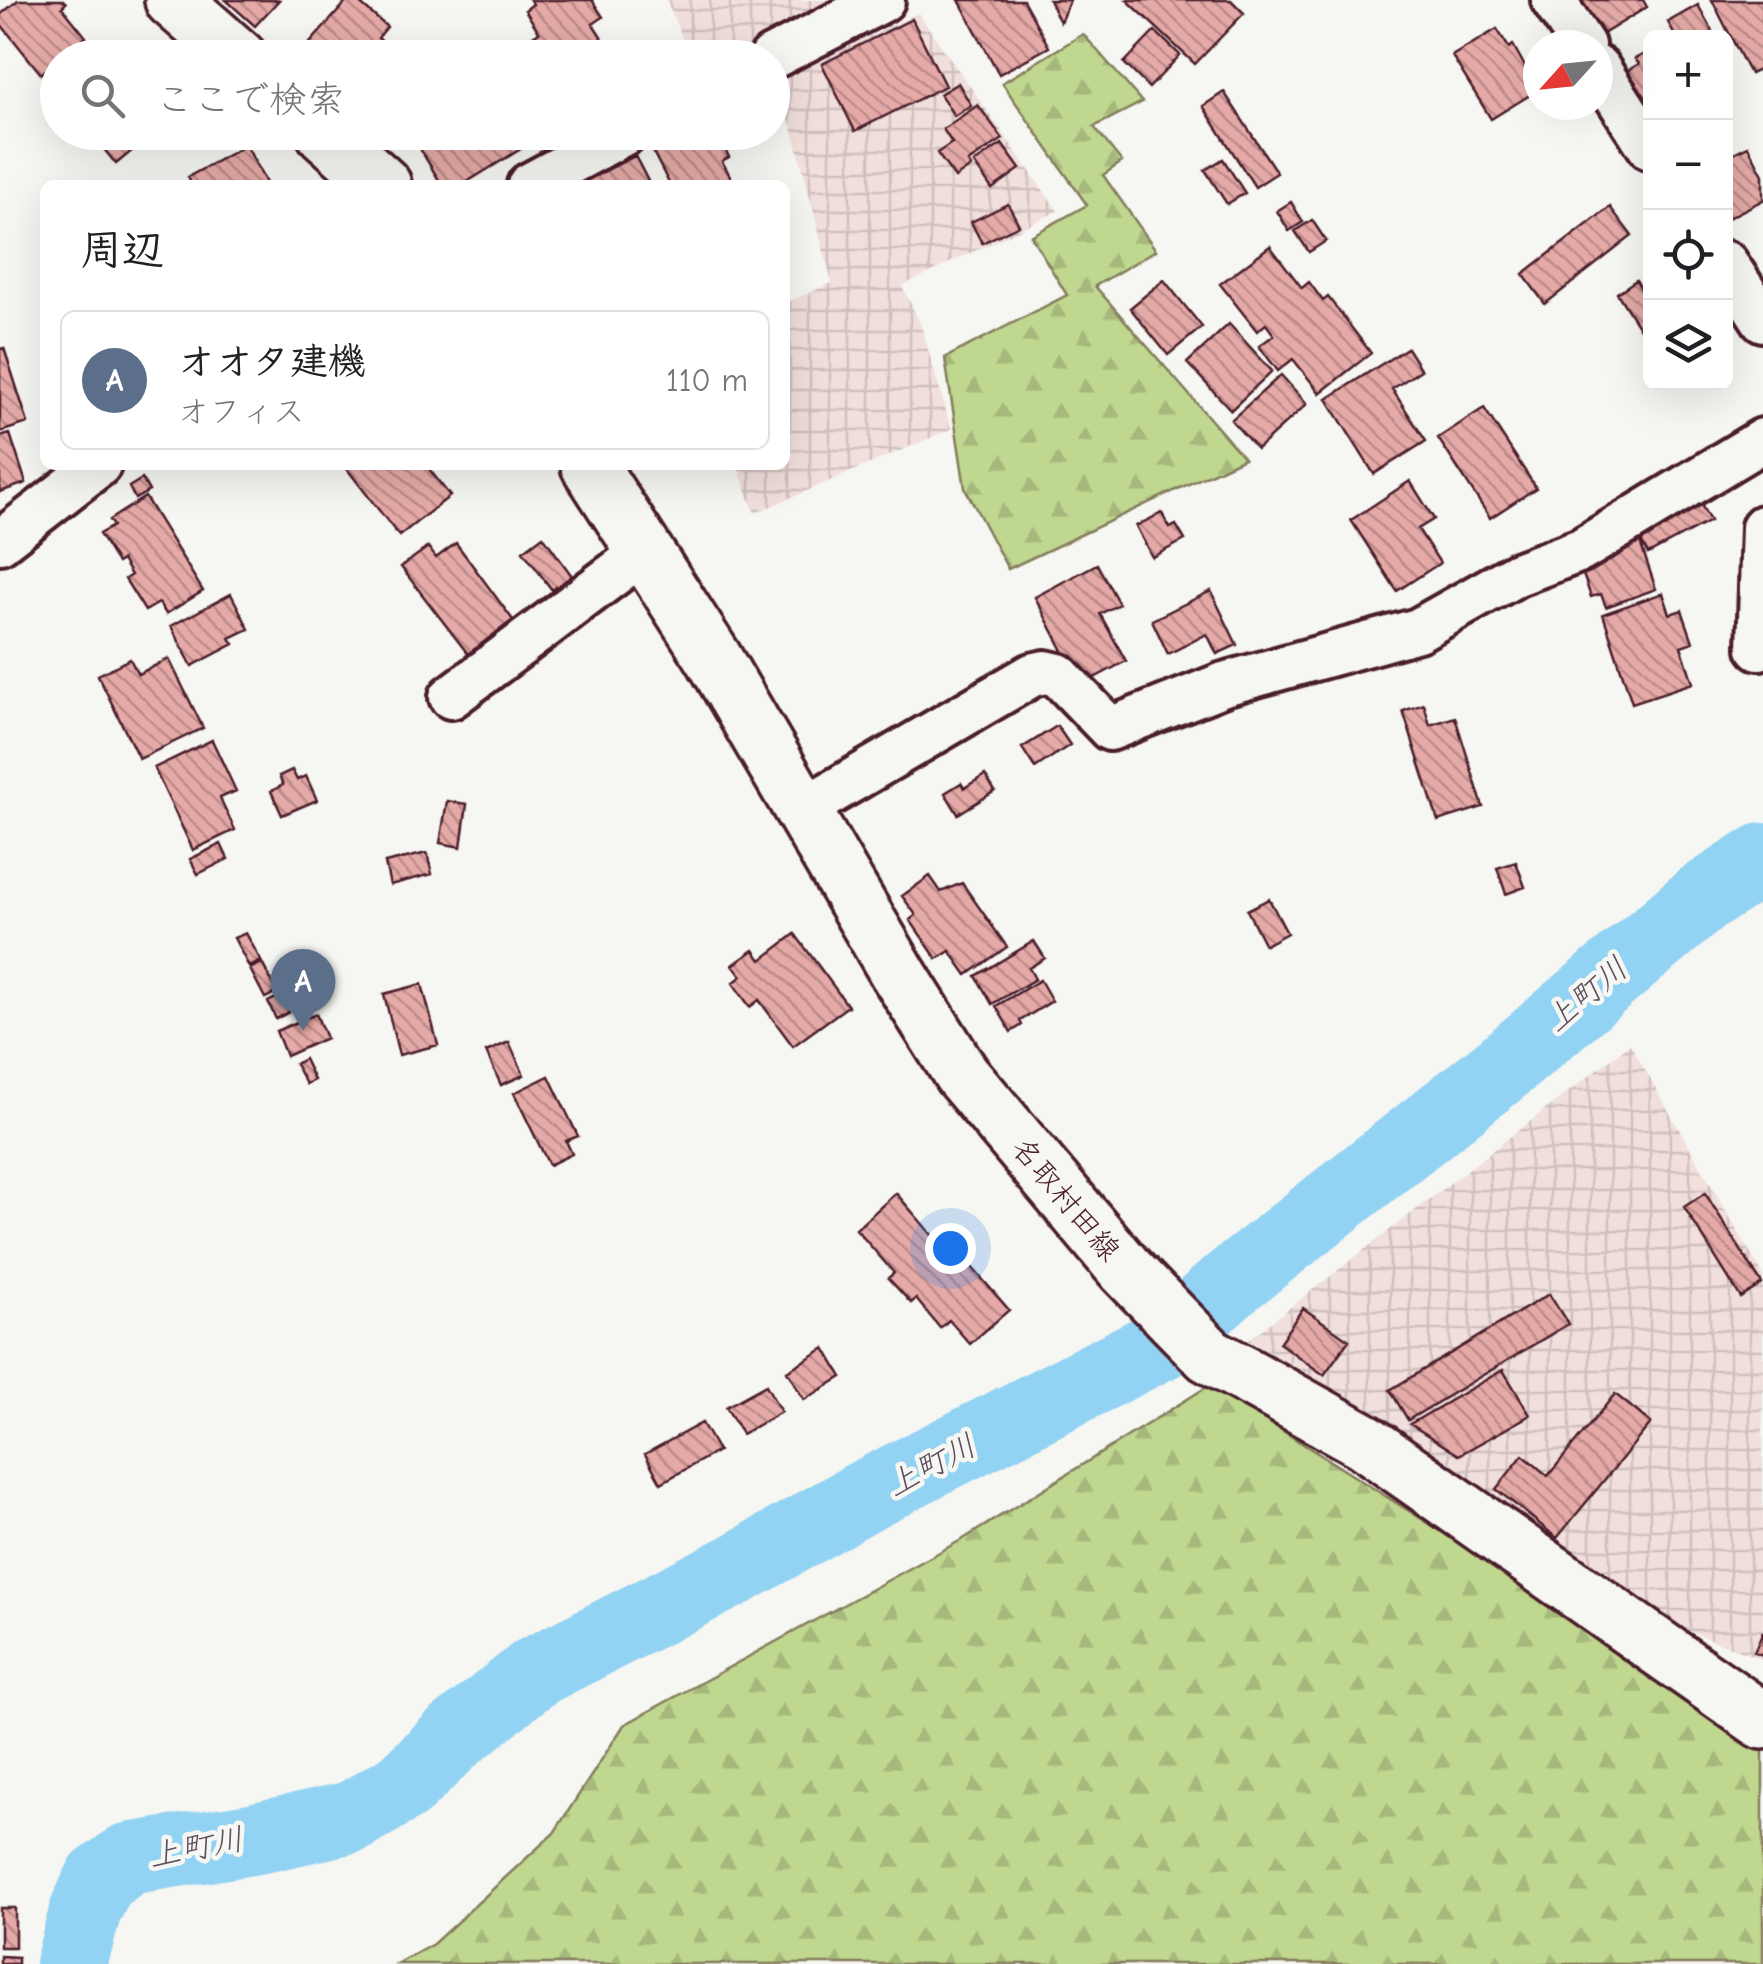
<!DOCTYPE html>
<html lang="ja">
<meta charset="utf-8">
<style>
:root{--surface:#fff;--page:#f6f6f6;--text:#202124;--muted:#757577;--line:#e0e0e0;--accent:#d1495b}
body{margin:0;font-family:"Comic Neue","Klee One",sans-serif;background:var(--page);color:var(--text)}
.controls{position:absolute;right:30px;top:30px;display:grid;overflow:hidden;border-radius:15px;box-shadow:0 10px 40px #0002}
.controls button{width:90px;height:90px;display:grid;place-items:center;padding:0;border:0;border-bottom:2px solid var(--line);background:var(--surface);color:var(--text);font:50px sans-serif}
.compass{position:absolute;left:1523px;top:30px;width:90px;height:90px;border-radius:50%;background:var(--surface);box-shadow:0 10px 40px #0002;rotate:243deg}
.you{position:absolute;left:950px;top:1248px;width:35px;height:35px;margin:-25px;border:8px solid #fff;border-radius:50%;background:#1a73e8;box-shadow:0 0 0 15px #1a73e833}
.badge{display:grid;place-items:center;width:65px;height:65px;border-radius:50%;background:var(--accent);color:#fff;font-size:32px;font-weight:700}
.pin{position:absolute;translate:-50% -82px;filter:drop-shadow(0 2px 5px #0008)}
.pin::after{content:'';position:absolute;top:52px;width:35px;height:30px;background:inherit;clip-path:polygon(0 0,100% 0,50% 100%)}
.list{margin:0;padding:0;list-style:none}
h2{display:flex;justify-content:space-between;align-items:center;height:130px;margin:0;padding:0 40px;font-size:42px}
h2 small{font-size:32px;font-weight:400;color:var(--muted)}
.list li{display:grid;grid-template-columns:65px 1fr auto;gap:30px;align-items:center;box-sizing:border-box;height:140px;margin:0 20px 20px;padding:0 20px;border:2px solid var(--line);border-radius:15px}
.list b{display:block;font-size:38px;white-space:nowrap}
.list p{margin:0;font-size:32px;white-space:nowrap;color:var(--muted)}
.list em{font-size:32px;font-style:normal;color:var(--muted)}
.icon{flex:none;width:55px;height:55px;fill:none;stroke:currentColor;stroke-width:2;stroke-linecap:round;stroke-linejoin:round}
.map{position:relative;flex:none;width:1763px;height:1964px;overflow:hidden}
.search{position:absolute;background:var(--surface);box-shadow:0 10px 40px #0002;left:40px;top:40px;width:750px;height:110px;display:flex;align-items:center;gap:25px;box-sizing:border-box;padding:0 35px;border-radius:55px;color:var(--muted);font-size:38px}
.panel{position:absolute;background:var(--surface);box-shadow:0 10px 40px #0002;left:40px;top:180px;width:750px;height:290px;border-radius:15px}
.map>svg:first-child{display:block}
.industrial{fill:url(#industrial-grid)}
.forest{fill:url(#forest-firs);stroke:#847b5c;stroke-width:2.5}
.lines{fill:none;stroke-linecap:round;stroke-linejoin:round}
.river{stroke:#92d2f3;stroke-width:72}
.building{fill:url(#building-back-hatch);stroke:#4a1f2b;stroke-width:2.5}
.minor-casing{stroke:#4a1f2b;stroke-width:50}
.secondary-casing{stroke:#4a1f2b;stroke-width:62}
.minor{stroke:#f6f6f2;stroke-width:42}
.secondary{stroke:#f6f6f2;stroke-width:55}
.labels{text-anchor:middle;stroke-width:9;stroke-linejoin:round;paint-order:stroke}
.street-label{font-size:30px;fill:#4a1f2b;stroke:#f6f6f2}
.water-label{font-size:32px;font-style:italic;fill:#5c4c5d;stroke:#f6f6f2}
</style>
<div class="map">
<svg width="1763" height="1964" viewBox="0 0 1763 1964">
<defs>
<pattern id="industrial-grid" width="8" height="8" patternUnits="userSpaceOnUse" patternTransform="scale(2.5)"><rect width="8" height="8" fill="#f1dfdc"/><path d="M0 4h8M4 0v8" fill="none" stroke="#d0bfbd"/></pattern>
<pattern id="forest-firs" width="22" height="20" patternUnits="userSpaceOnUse" patternTransform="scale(2.5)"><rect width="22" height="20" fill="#bfd78e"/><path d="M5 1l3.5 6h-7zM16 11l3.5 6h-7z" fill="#a6b87b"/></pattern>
<pattern id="building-back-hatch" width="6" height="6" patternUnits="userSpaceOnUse" patternTransform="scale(2.5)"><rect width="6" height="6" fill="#e5aaa7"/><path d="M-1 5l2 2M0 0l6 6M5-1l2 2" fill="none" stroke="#bc8a88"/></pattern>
</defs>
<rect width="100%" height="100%" fill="#f6f6f2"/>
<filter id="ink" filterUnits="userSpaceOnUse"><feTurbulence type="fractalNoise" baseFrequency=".01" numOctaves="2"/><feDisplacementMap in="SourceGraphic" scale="20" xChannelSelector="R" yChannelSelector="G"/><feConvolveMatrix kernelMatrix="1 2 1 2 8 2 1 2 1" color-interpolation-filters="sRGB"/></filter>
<g filter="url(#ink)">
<path class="industrial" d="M666 0H837L725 58 690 57Z
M918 13 1058 211 902 286 921 325 951 429 755 513 737 465H785V303L832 283 792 127 773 89V82Z
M1630 1044 1763 1275V1660L1657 1618 1352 1399 1248 1340Z"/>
<path class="forest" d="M1083 34 1142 102 1094 127 1122 162 1103 175 1156 250 1095 286 1244 458 1008 569 965 488 945 358 1067 295 1031 236 1087 205 1002 83Z
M1210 1385 1763 1735V1964H397L433 1944 554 1833 624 1725 965 1538Z"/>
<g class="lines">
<path class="river" d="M71 1964 86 1909 100 1880 128 1859 257 1838 352 1817 405 1785 453 1738 535 1672 739 1568 868 1494 1162 1344 1231 1283 1499 1071 1701 899 1763 859"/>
</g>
<path class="building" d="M18 0H63L66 3 62 7 86 37 41 74 0 23V15Z
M226 0H279L255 26Z
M348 0H356L387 27 378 38 399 57 410 46 423 58H313L304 50Z
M530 0H592L603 17 593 24 615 58H532L522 43 539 32 525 10 533 4Z
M959 0H1023L1049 47 999 74Z
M1049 0H1070L1060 22Z
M1127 0H1231L1244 13 1195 64Z
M1575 0H1643L1647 7 1598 37Z
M1712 0H1763V68L1750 74Z
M1698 5 1716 38H1676L1668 22Z
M912 19 945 86 855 131 822 64Z
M1497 29 1509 48 1513 45 1538 90 1491 119 1452 56Z
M1155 31 1180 55 1149 88 1124 63Z
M1648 52 1650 57V123L1623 73 1639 64 1635 59Z
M958 83 971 105 954 116 940 94Z
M1224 92 1277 173 1255 187 1203 106Z
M978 105 1003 139 968 162 971 167 955 178 937 153 952 143 943 129Z
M90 132H155L116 164Z
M437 132H540L542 136 462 185H442L417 144Z
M687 132H709L715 145 721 142 729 157 722 161 735 185H670L652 150Z
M1002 144 1020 169 992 189 974 163Z
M246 145 267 185H192L188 177Z
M1748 146 1763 175V200L1726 219V157Z
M635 156 650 185H585L583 182Z
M1223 159 1245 193 1227 204 1205 170Z
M1291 202 1303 222 1289 231 1277 211Z
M1008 204 1019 225 982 243 971 222Z
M1610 207 1632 236 1545 304 1523 274Z
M1312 220 1326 241 1309 252 1295 231Z
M1270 246 1302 288 1309 282 1323 301 1328 297 1371 353 1320 393 1293 359 1278 371 1259 346 1274 335 1266 324 1257 331 1220 284Z
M1164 280 1202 327 1168 355 1130 308Z
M1636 280 1650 304V345L1617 293Z
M1229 324 1272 371 1231 410 1187 363Z
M4 348 28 423 0 432V349Z
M1407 348 1421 370 1392 389 1426 441 1374 474 1327 399Z
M1281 375 1307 404 1257 449 1231 420Z
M1484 408 1536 488 1490 518 1438 438Z
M10 434 26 483 0 492V437Z
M344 465H426L450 496 399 536Z
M142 479 149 491 135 499 129 487Z
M1410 481 1434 519 1418 529 1440 563 1397 591 1351 520Z
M145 497 203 591 166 614 159 603 145 611 125 579 131 575 122 560 117 563 99 534 113 526 109 520Z
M1699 501 1710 521 1648 554 1637 533Z
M1162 513 1170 528 1176 525 1185 540 1152 557 1136 526Z
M543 536 572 576 552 590 523 551Z
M1640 542 1656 589 1606 607 1601 594 1591 597 1579 563Z
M456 543 513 620 468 654 401 567 428 547 436 558Z
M1097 564 1119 604 1100 614 1126 661 1081 685 1035 597Z
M1211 591 1237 645 1217 654 1207 634 1168 654 1152 620Z
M1663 593 1670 614 1682 610 1693 642 1681 646 1693 683 1632 703 1603 614Z
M231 594 249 629 230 638 234 644 192 666 171 626Z
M130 659 138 674 169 659 203 728 139 759 98 675Z
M1424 704 1430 725 1455 717 1483 807 1438 821 1403 711Z
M1057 726 1070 745 1035 768 1022 748Z
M212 740 236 791 220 798 235 830 193 850 154 768Z
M292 770 297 780 306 776 317 800 282 815 271 791 283 785 279 776Z
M985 775 995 791 958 814 945 793 961 783 964 788Z
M447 801 467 804 461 847 440 843Z
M221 844 228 859 198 874 190 859Z
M427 853 432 874 390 885 385 863Z
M1516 862 1525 887 1506 894 1497 868Z
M930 876 941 892 962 883 1007 947 967 975 950 951 937 959 910 920 916 915 902 896Z
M1269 899 1287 933 1265 945 1247 910Z
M246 933 261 961 249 967 234 938Z
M795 934 848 1006 793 1046 759 1000 750 1007 733 983 742 976 733 965 754 950 761 960Z
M1034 941 1045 958 1029 968 1035 979 992 1004 976 976Z
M262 963 277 992 265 998 250 969Z
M1040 980 1052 1001 1020 1021 1022 1025 1011 1032 996 1006Z
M422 984 438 1045 399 1055 384 994Z
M280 996 289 1012 276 1019 268 1002Z
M316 1014 326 1038 286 1056 276 1031Z
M509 1042 524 1075 501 1085 486 1052Z
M304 1059 314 1080 306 1084 295 1064Z
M549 1076 578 1136 566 1141 572 1154 549 1165 514 1093Z
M896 1193 951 1257 958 1251 1009 1310 970 1344 949 1320 940 1328 916 1299 911 1303 888 1278 894 1273 856 1229Z
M1705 1193 1762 1284 1741 1298 1684 1207Z
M1549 1294 1568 1324 1408 1420 1390 1390Z
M1303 1308 1349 1340 1324 1375 1279 1343Z
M825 1348 842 1377 804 1400 787 1371Z
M1503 1370 1530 1415 1459 1455 1410 1424Z
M766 1385 781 1412 742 1434 726 1407Z
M1615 1394 1651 1423 1557 1538 1496 1489 1523 1455 1548 1476Z
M702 1423 718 1451 661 1483 645 1454Z
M1763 1631V1655L1754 1652Z
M0 1908H15V1947H0Z
M0 1956 18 1957V1964H0Z"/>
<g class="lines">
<defs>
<path id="minor" d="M1553 0 1583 45
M771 58 883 0
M1598 68 1650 148
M529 185 627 132
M1726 263 1763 320
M0 542 99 465
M1759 648 1763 527
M451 697 645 551
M802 810 1032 675 1045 672 1058 675 1110 729 1224 684 1418 630 1517 574 1581 550 1763 440"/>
<path id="secondary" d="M173 0 239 58
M324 132 383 185
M589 465 713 657 898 973 962 1075 1125 1269 1209 1355 1364 1441 1763 1721"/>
</defs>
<use href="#minor" class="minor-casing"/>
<use href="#secondary" class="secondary-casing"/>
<use href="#minor" class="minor"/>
<use href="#secondary" class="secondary"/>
</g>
</g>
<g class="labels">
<g class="street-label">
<text transform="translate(1066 1199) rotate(50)" y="10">名取村田線</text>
</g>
<g class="water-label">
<text transform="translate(1586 994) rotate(-40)" y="11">上町川</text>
<text transform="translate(931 1465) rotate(-28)" y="11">上町川</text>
<text transform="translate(196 1847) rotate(-11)" y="11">上町川</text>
</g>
</g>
</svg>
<div class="controls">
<button>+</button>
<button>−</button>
<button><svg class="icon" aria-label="locate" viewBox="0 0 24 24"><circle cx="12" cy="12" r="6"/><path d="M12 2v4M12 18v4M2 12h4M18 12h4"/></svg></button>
<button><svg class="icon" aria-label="layers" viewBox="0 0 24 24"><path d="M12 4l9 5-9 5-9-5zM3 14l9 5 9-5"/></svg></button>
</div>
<svg class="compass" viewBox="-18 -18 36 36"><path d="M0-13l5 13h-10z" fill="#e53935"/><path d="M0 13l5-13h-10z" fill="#757577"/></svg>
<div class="you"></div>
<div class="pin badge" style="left:303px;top:1031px;background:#5c6f8a">A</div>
<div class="search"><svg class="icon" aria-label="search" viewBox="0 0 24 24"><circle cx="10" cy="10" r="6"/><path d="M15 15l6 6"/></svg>ここで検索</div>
<section class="panel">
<h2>周辺<small></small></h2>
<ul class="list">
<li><span class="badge" style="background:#5c6f8a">A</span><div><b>オオタ建機</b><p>オフィス</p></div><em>110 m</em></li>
</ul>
</section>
</div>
